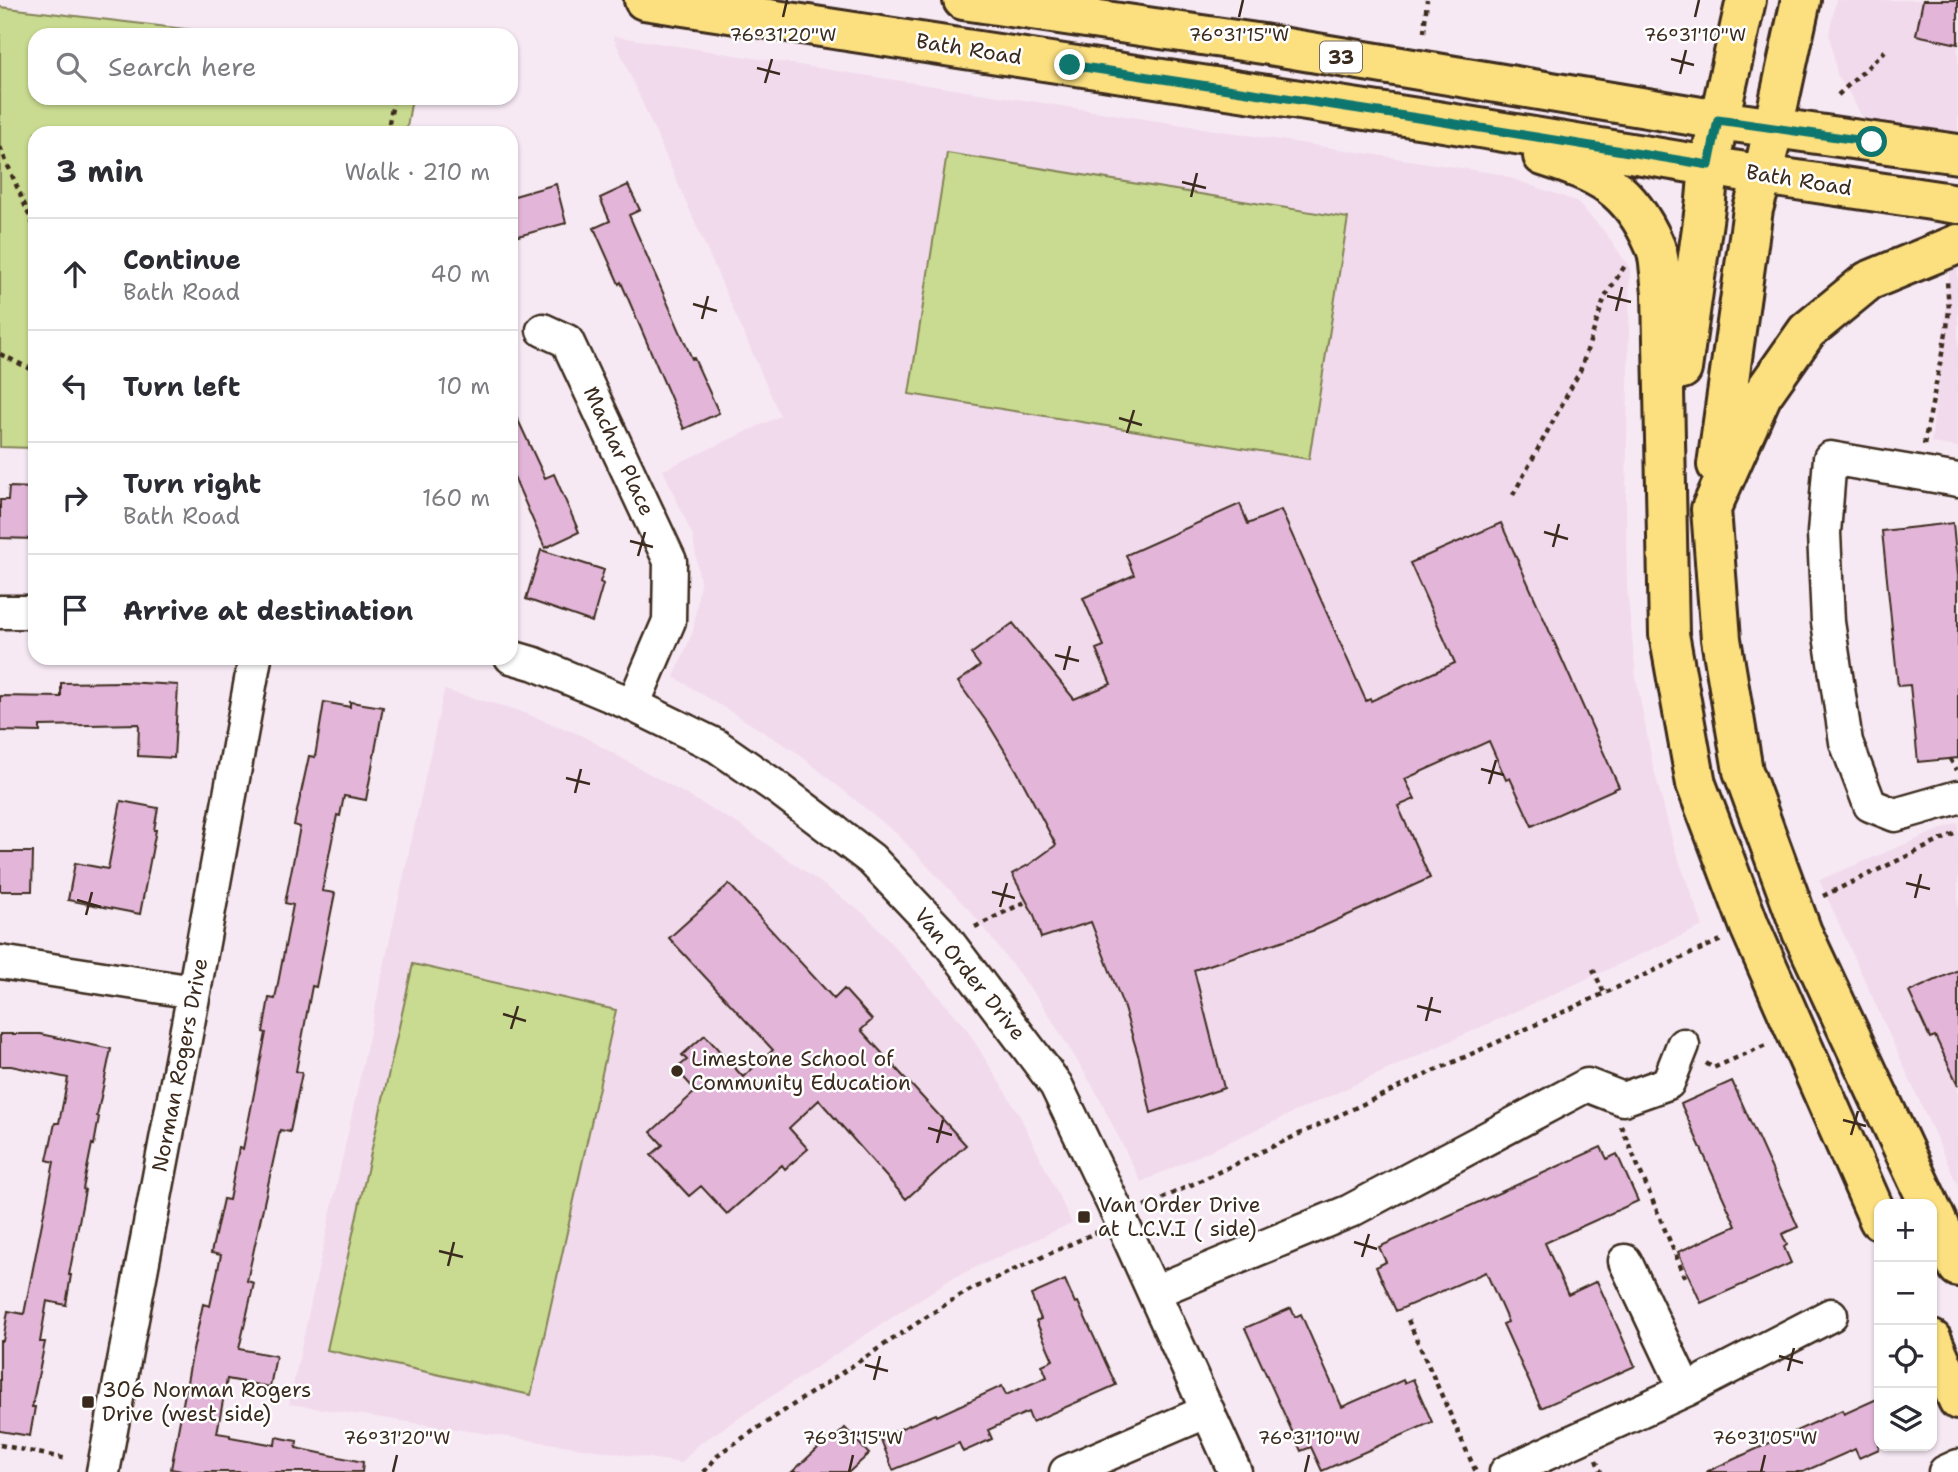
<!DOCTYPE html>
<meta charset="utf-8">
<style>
:root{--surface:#fff;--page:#f2f2f3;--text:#2b2b33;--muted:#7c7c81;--line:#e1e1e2}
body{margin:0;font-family:"Shantell Sans",sans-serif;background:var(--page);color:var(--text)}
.controls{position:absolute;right:21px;bottom:21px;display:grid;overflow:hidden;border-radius:14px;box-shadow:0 2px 5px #0004}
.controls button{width:63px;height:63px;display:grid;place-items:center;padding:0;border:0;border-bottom:2px solid var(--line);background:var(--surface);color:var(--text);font:35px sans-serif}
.stop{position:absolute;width:21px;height:21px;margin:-16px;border:5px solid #0f766e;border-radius:50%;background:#fff}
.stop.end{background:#0f766e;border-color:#fff;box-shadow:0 2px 7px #0008}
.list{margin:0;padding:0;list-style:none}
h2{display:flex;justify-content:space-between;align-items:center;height:91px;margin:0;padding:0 28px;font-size:30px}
h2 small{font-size:23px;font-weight:400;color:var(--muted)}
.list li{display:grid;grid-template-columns:46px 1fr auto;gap:21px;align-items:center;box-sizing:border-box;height:112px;padding:0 28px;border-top:2px solid var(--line)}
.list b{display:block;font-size:26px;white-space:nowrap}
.list p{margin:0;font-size:23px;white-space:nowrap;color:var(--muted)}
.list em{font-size:23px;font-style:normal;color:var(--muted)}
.icon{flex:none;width:38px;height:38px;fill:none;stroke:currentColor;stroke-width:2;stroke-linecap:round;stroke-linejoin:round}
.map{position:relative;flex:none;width:1958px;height:1472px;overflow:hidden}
.search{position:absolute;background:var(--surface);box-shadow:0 2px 5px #0004;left:28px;top:28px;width:490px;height:77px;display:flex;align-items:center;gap:18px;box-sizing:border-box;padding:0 24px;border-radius:21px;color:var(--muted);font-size:26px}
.panel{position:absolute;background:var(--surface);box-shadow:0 2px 5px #0004;left:28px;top:126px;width:490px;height:539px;border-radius:21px}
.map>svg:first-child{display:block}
.built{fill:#f1daec}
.green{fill:#c9db90;stroke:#828257;stroke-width:2}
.building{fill:#e3b6d9;stroke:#3b2a1e;stroke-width:2}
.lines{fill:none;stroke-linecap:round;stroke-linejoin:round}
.minor-casing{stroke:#3b2a1e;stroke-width:37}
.major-casing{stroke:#3b2a1e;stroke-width:44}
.path{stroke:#3b2a1e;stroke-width:4.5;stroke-dasharray:5 5;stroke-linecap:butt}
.minor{stroke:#fff;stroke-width:32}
.major{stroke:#fce080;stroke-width:38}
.route{stroke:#0f766e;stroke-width:9}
.ticks{fill:none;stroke:#3b2a1e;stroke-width:2.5}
.poi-dot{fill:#3b2a1e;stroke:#fff;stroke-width:2.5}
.labels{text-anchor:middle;stroke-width:5;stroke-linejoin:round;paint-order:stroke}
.shield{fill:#fff;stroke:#766a62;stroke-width:2}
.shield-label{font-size:19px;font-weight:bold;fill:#3b2a1e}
.street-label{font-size:21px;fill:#3b2a1e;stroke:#fff}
.poi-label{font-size:21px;fill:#3b2a1e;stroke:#fff;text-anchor:start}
.ticks-label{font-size:18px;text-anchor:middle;fill:#3b2a1e;stroke:#fff;stroke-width:5;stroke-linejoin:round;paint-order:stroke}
</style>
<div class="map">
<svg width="1958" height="1472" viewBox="0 0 1958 1472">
<rect width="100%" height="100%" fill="#f7e9f4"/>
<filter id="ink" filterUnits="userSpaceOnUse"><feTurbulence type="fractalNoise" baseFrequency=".0143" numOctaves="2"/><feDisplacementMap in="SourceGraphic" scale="14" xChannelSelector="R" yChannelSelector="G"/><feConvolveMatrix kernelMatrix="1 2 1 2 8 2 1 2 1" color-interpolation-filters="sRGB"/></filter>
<g filter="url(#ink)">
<path class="built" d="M1836 0H1958V136L1864 121 1851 96 1837 75 1829 33Z
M613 36 1499 174 1576 201 1605 232 1630 268 1626 501 1627 587 1636 677 1653 766 1674 846 1703 926 1141 1182 1095 1090 1042 1004 972 913 897 834 796 752 674 677 693 631 700 583 693 537 663 470 780 416Z
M1951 258 1958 259V447L1931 443Z
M444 690 517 710 581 735 740 825 866 915 965 1026 1020 1116 1072 1223 951 1279 696 1446 682 1463 289 1404Z
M1958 822V1186L1819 880Z"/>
<path class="green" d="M0 7 235 35H35V98H412L406 133H35V448L0 447Z
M947 153 1348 218 1309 459 909 394Z
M413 964 616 1010 531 1395 327 1350Z"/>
<path class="building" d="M1923 0H1958V44L1916 35Z
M556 184 566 223 511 238V197Z
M628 185 640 210 629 215 692 359 694 358 719 413 684 429 621 282 619 284 594 228 610 221 600 198Z
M511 405 545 478 554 474 579 532 545 548 511 470Z
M9 487 35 488V539L0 538V500H8Z
M1240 504 1248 524 1281 510 1366 701 1370 699 1371 701 1455 663 1410 563 1501 523 1619 787 1532 826 1510 778 1506 780 1489 741 1405 779 1415 799 1398 806 1430 878 1315 930 1194 970 1224 1088 1151 1113 1139 1058 1123 1005 1091 922 1041 938 1034 915 1012 874 1030 864 1056 845 1017 771 989 725 958 682 980 666 971 654 1013 623 1074 699 1111 684 1096 649 1104 646 1083 598 1134 575 1126 555Z
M1953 523 1958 575V758L1918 762 1910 685 1898 686 1882 531Z
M541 550 604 570 600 582 603 584 592 622 526 599Z
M124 682 178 685 174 758 138 756 139 724 40 726V732L0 731V696L61 697V683Z
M324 702 350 707V702L383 707 366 800 344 796 340 816 337 815 322 891 335 893 316 987 312 986 296 1071 302 1073 290 1132 280 1130 247 1281 254 1283 239 1349 276 1356 270 1387 227 1379 217 1433 230 1435V1437L275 1445 276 1437 297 1441 296 1448 363 1462 362 1472H188L171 1469 192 1355 203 1304 210 1306 221 1255 211 1253 223 1199 229 1200 239 1148 243 1149 266 1033 263 1032 269 998 275 999 293 905 285 903 300 827 294 825 309 756 315 757Z
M121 801 158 808 154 830H156L140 914 68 900 75 863 108 869Z
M0 852H33L32 891H0Z
M729 884 834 999 844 989 872 1020 861 1030 966 1145 906 1199 819 1100 789 1128 808 1149 785 1169 782 1165 727 1214 701 1186 689 1196 651 1155 663 1145 651 1132 696 1091 676 1069 687 1060 682 1055 705 1035 743 1077 773 1050 669 938Z
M1958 970V1085L1935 1036 1930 1038 1909 992Z
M0 1034H40L111 1049 97 1116 99 1117 94 1145 92 1144 83 1189 85 1190 69 1275H71L66 1305 47 1301 40 1342H45L32 1407H35L30 1436 0 1431V1341H3L8 1311 24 1314 54 1162 47 1160 55 1123H59L68 1078 11 1066H0Z
M1732 1081 1798 1227 1782 1234 1787 1245 1784 1247 1791 1263 1701 1303 1678 1252 1736 1226 1681 1104Z
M1601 1147 1607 1159 1617 1154 1638 1201 1545 1243 1568 1295 1597 1281 1635 1366 1541 1408 1503 1324 1508 1322 1486 1272 1396 1311 1376 1267 1386 1262 1379 1247Z
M1065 1280 1075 1303 1078 1302 1116 1385 1032 1422 1028 1412 988 1430 992 1439 963 1452 959 1443 893 1470 880 1437 936 1414 937 1416 1002 1386 1006 1395 1047 1377 1042 1365 1053 1360 1036 1321 1041 1319 1031 1295Z
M1291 1308 1295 1317 1301 1314 1342 1407 1403 1380 1404 1383 1413 1379 1432 1422 1322 1471 1311 1447 1301 1451 1245 1328Z
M1879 1398V1449L1859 1458 1855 1449 1803 1472H1706L1842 1410 1844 1414Z
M845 1428 869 1454 849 1472H792L827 1440 830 1443Z"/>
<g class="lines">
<defs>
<path id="minor" d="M543 330 567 341 670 561 669 621 633 705
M1958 480 1830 458 1824 533 1828 622 1846 742 1870 805 1895 815 1958 797
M0 612H35
M511 657 535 664 633 705 717 746 779 789 871 859 942 934 1056 1085 1120 1218 1235 1472
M0 962 194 992
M1625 1261 1686 1390
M1154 1292 1350 1211 1587 1085 1623 1099 1668 1083 1683 1045
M103 1472 194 992 255 658
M1066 1472 1208 1411
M1506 1472 1686 1390 1831 1315
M1945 1472 1958 1466"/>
<path id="major" d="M644 0 1431 120 1763 175 1958 204
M963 0 1263 44 1719 120 1958 154
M1543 156C1599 174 1629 187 1654 244 1660 255 1660 279 1662 292L1669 634 1696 784 1750 927 1879 1220
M1682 369 1706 200 1709 165 1746 0
M1717 465 1753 209 1763 175 1801 0
M1929 1204 1802 932 1743 771 1721 639 1711 509 1762 395 1807 331 1868 281 1958 244
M1932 1211 1958 1267
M1932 1340 1958 1400"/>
</defs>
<use href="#minor" class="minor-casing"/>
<use href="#major" class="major-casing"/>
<path class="path" d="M1424 32 1427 0
M406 35 407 29
M1838 95 1885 51
M387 133 394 98
M0 147 35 229
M0 354 35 371
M1924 445 1947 328 1949 310 1947 281
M1513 495 1580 371 1605 297 1626 264
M1950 759 1957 770
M1823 896 1958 832
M975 927 1027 901
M1593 969 1604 993
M1706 1063 1713 1068 1768 1044
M1621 1126 1685 1277
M1144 1207 1410 1082 1721 940
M1408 1320 1476 1472
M0 1445 67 1459
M1596 1460 1601 1472
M704 1472 720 1453 949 1302 972 1289 1097 1232"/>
<use href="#minor" class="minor"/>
<use href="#major" class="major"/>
</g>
</g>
<g class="lines" filter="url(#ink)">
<path class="route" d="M1070 65 1431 120 1709 165 1718 120 1872 142"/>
</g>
<path class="ticks" d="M783 17 787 0M1239 17 1243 0M1695 17 1699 0M1671 59 1694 65M757 68 780 74M1680 74 1686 50M765 83 772 59M1182 182 1206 188M1191 197 1197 173M1607 296 1631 302M693 304 717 311M1616 311 1622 287M702 319 708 296M1119 418 1142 425M1127 433 1134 410M1544 532 1568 539M630 541 653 547M1553 547 1559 524M638 556 645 532M1055 655 1079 661M1064 670 1070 646M1481 769 1504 775M566 778 590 784M1489 784 1496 760M575 793 581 769M1906 883 1930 889M992 892 1015 898M1915 898 1921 874M77 900 101 907M1000 907 1007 883M86 915 92 892M1417 1006 1441 1012M503 1014 526 1021M1426 1021 1432 997M511 1029 518 1006M1843 1120 1866 1126M928 1128 952 1135M1851 1135 1858 1111M937 1143 943 1120M1354 1242 1377 1249M439 1251 463 1257M1362 1257 1369 1234M448 1266 454 1242M1779 1356 1803 1363M865 1365 888 1371M1788 1371 1794 1348M874 1380 880 1356M393 1472 397 1455M849 1472 853 1455M1305 1472 1309 1455M1761 1472 1765 1455"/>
<g class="poi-dot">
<circle cx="677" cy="1071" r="7"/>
<rect x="1077" y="1210" width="14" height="14" rx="3.5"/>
<rect x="81" y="1395" width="14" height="14" rx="3.5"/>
</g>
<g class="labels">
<rect class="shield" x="1320" y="41.5" width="42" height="31" rx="5"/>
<g class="shield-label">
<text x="1341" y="64">33</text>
</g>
<g class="street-label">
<text transform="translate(969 49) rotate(9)" y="7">Bath Road</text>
<text transform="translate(1799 180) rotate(9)" y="7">Bath Road</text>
<text transform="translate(619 451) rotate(65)" y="7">Machar Place</text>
<text transform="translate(970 974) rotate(51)" y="7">Van Order Drive</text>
<text transform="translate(180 1065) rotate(-79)" y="7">Norman Rogers Drive</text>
</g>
<g class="poi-label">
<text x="691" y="1066">Limestone School of<tspan x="691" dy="24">Community Education</tspan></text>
<text x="1098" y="1212">Van Order Drive<tspan x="1098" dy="24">at L.C.V.I ( side)</tspan></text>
<text x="102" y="1397">306 Norman Rogers<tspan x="102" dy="24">Drive (west side)</tspan></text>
</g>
</g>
<g class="ticks-label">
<text x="1695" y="41">76°31'10"W</text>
<text x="783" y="41">76°31'20"W</text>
<text x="1239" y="41">76°31'15"W</text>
<text x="397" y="1444">76°31'20"W</text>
<text x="853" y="1444">76°31'15"W</text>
<text x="1309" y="1444">76°31'10"W</text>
<text x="1765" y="1444">76°31'05"W</text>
</g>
</svg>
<div class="controls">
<button>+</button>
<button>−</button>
<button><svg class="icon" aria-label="locate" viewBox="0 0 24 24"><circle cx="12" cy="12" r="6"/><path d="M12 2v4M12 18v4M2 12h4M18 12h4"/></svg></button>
<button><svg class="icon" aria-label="layers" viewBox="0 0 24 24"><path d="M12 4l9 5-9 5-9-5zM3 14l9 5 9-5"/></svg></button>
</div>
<div class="stop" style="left:1872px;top:142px"></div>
<div class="stop end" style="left:1070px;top:65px"></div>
<div class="search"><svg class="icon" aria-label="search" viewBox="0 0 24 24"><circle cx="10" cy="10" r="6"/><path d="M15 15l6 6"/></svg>Search here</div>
<section class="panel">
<h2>3 min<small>Walk · 210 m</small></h2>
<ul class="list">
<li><svg class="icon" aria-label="ahead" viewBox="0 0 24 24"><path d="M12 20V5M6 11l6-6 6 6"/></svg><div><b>Continue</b><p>Bath Road</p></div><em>40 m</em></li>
<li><svg class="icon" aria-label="left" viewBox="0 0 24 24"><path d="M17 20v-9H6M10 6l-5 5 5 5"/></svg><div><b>Turn left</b></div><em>10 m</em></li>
<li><svg class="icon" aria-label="right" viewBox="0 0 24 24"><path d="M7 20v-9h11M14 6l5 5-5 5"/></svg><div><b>Turn right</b><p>Bath Road</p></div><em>160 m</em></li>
<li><svg class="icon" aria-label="arrive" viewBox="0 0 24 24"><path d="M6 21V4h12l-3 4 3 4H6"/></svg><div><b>Arrive at destination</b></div></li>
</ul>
</section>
</div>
